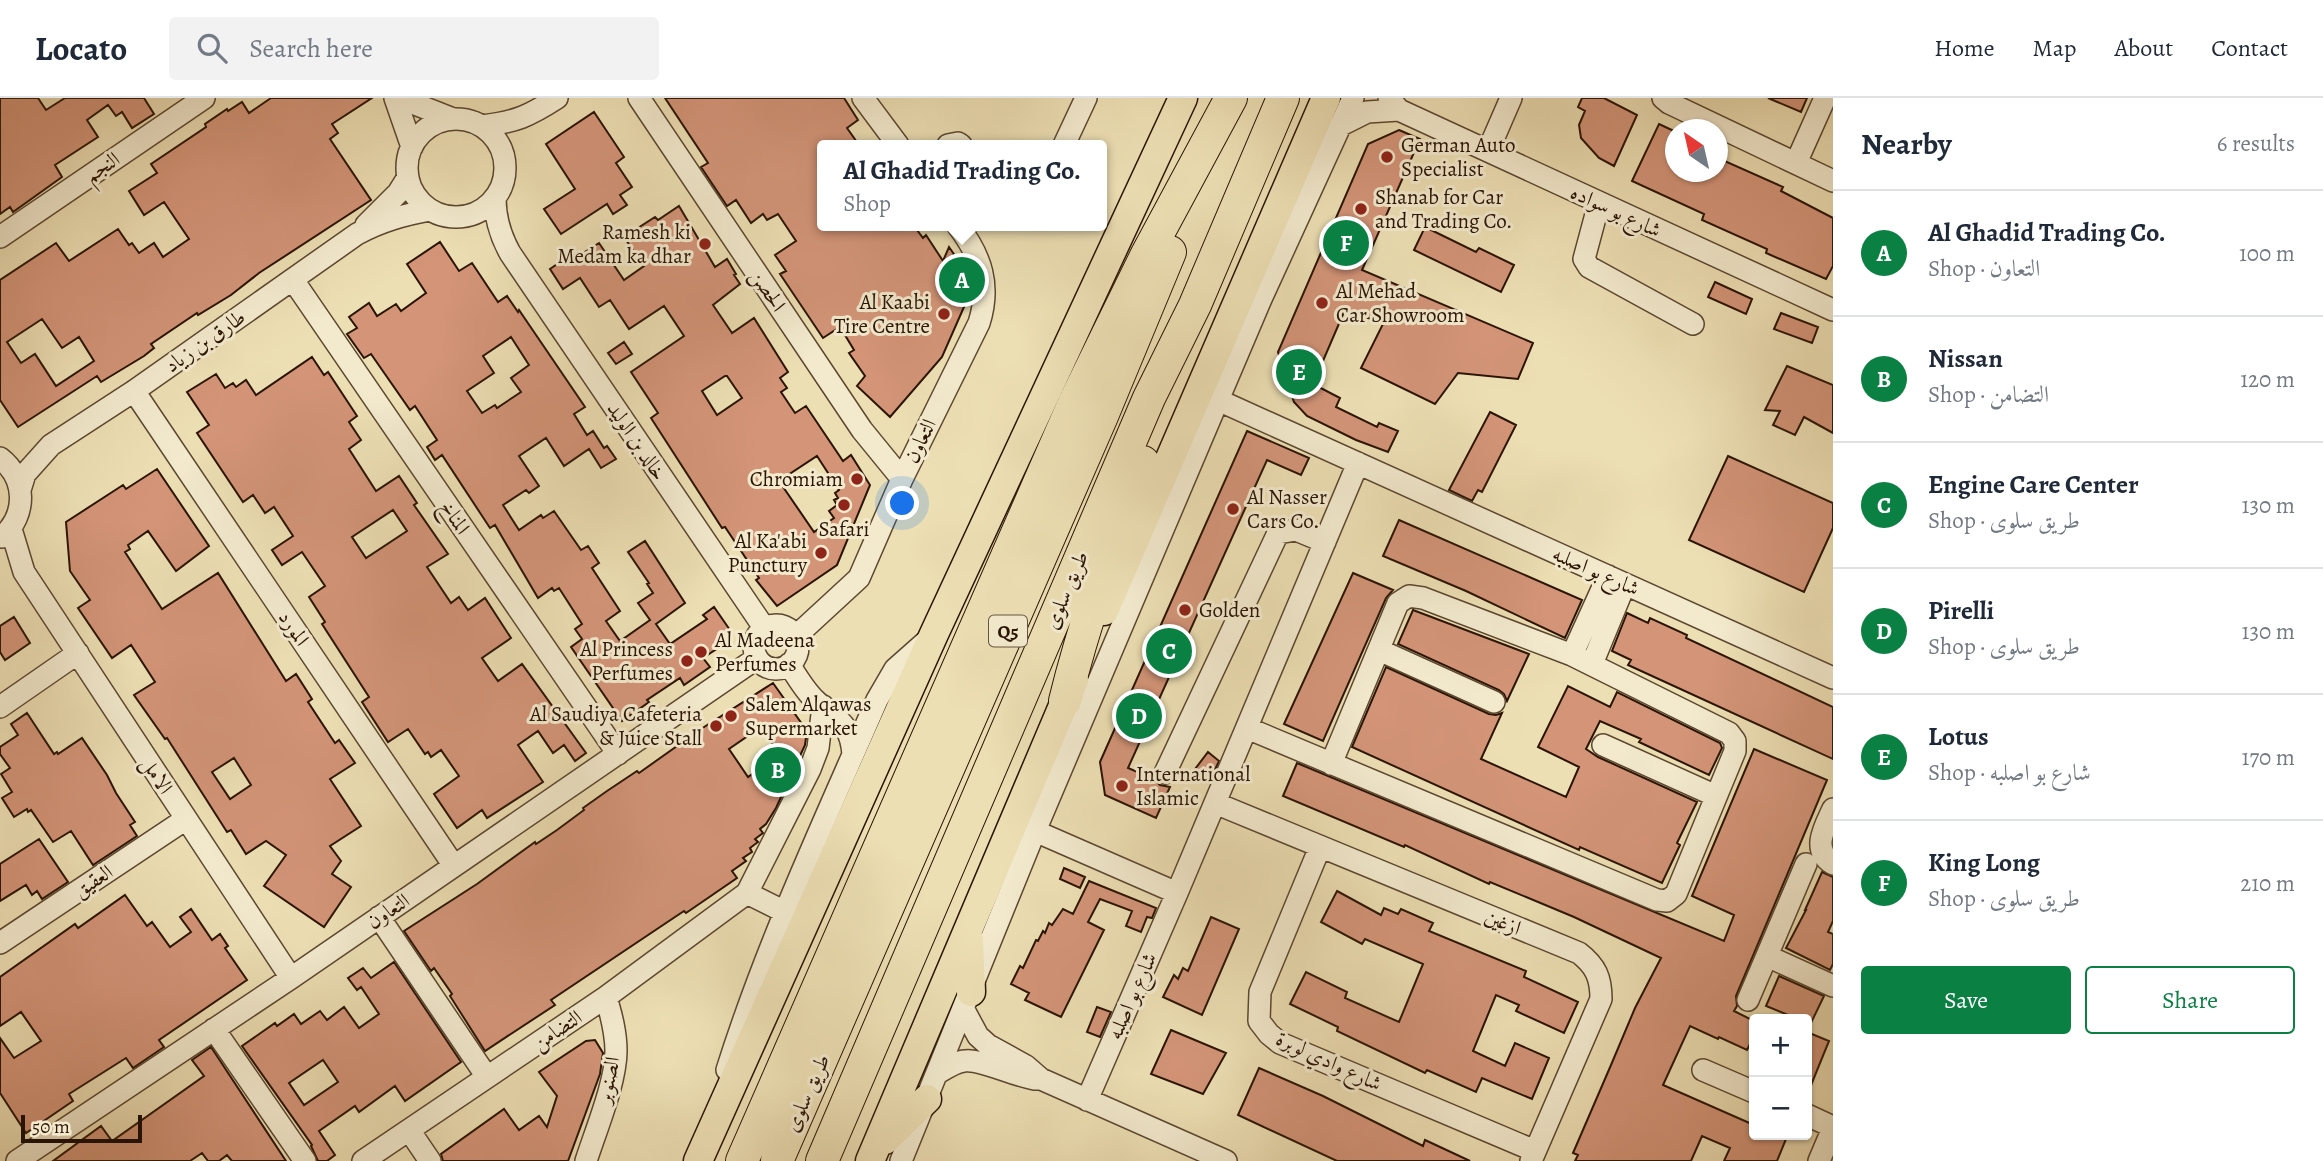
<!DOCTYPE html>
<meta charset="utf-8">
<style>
:root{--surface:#fff;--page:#f2f2f3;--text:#1f2937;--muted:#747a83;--line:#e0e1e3;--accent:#0b8043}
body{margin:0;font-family:Alegreya,Amiri,serif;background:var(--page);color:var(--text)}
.controls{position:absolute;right:21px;bottom:21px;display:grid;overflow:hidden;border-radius:7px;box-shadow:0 2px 5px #0004}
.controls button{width:63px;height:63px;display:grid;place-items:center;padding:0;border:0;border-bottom:2px solid var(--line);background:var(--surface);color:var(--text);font:35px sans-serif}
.compass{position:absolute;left:1665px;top:21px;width:63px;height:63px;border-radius:50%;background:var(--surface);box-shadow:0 2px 5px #0004;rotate:326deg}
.scale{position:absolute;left:21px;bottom:18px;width:121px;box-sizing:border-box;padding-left:7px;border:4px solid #2a1404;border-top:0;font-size:19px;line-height:24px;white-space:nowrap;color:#2a1404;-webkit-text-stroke:5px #f3eace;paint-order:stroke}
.you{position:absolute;left:903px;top:406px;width:24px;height:24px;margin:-18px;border:5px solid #fff;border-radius:50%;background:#1a73e8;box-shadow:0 0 0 10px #1a73e833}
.badge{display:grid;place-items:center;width:46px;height:46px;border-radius:50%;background:var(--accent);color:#fff;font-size:23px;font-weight:700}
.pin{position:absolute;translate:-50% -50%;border:4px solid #fff;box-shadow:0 2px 7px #0006}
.popup{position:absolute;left:817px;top:42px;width:290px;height:91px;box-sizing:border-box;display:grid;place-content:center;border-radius:7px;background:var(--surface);filter:drop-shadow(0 2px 5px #0005);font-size:23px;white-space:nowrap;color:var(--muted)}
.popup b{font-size:26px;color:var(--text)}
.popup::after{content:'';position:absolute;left:50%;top:100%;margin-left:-14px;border:14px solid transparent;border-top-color:var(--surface)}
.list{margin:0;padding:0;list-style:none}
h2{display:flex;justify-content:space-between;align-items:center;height:91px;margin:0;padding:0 28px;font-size:30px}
h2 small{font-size:23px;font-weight:400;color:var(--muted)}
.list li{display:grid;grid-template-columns:46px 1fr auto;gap:21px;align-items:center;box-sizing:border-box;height:126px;padding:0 28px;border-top:2px solid var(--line)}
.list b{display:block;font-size:26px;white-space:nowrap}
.list p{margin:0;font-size:23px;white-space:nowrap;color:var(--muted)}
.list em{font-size:23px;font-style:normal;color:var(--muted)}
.actions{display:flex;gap:14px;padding:21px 28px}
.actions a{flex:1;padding:16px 0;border:2px solid var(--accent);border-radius:7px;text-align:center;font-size:24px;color:var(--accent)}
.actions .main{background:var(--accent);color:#fff}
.icon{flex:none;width:38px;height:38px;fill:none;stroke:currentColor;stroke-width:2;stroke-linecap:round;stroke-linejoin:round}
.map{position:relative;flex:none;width:1833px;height:1063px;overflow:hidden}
header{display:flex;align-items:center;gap:42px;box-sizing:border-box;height:98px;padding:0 35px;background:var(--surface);border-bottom:2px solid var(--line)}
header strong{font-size:33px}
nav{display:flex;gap:38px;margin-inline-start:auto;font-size:24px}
.search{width:490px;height:63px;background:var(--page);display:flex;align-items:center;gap:18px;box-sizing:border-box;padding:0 24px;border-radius:7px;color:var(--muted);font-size:26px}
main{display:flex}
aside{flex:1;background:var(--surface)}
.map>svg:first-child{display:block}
.building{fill:#d39478;stroke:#2a1404;stroke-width:2;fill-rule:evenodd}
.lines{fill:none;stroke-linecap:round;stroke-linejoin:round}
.minor-casing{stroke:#5b4730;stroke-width:24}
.major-casing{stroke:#2a1404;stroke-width:31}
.highway-casing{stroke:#2a1404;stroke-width:34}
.minor{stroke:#f3eace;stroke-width:21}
.major{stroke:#eddfb4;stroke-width:28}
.highway{stroke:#eddfb4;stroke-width:32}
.poi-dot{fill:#8f2418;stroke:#f3eace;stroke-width:2.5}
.labels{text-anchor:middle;stroke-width:6;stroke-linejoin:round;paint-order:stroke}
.shield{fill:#f3eace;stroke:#665441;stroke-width:2}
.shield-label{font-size:19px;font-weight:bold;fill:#2a1404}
.poi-label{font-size:21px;fill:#2a1404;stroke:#f3eace;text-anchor:start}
.street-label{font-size:21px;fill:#2a1404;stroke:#f3eace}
</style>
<header>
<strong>Locato</strong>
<div class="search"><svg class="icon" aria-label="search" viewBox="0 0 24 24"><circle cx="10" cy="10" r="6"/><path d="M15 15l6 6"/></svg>Search here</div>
<nav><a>Home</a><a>Map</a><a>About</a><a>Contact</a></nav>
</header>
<main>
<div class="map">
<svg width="1833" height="1063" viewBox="0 0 1833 1063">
<rect width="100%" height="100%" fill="#eddfb4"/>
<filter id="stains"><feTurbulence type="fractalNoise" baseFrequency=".00286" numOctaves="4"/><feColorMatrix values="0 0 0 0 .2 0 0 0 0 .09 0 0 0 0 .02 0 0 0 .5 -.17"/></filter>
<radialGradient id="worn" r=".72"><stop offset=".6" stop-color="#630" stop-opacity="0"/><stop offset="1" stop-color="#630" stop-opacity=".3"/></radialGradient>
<path class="building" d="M0 0H38L46 12 65 0H144L154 16 132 30 122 14 116 18 108 7 87 22 98 39 55 67 62 79 13 114 10 109 0 116Z
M271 0H372L332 26 338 35 330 41 371 102 259 175 231 197 198 217 197 215 151 246 154 250 144 258 101 284 97 278 18 329 0 302V182L56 145 69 163 118 131 129 147 132 145 139 155 154 145 163 159 189 141 164 104 144 117 129 93 157 75 151 66 206 29 205 26 227 11 228 13 242 4 249 15ZM42 221 62 250 79 239 94 263 56 288 35 256 21 265 7 244Z
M665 0H844L858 22 847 30 859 47H822V128H914L923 140 926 137 943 163 949 149 969 178 971 193 942 259 890 319 857 288 865 278 849 255 854 252 840 229 823 240 780 176 786 173 775 157 796 143 778 116 767 122 763 116 751 125 736 102 727 108 701 69 708 65Z
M1582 0H1604L1637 17 1614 68 1599 60 1581 40 1579 27 1585 13 1578 9Z
M1768 0H1807L1801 14Z
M594 14 624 59 616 65 632 89 620 97 627 107 613 116 607 106 561 136 544 111 575 91 546 46Z
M1659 26 1676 34V74H1718V60L1783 89 1781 93 1833 120V168L1826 181 1766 155 1767 151 1702 122 1704 116 1632 83Z
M1399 32 1420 41 1362 172 1533 245 1518 281 1458 275 1435 306 1361 270 1384 224 1344 214 1313 286 1340 300 1336 309 1377 329 1379 325 1398 333 1388 354 1356 342 1307 318 1294 304 1278 254 1368 46Z
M679 108 715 169 727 161 736 176 734 177 740 186 713 207 730 232 732 235 754 220 788 274 780 280 787 290 781 294 795 315 806 308 843 363 851 357 870 387 837 467 777 508 756 482 759 480 725 429 722 430 651 320 658 315 631 274 684 238 664 208 629 231 610 202 599 209 580 180 563 191 550 171 563 162 566 166 599 145 624 182 644 168 624 139 655 119 658 122ZM725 278H727L742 300 717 317 702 293ZM817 358 839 392 835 395 838 400 834 402 837 407 829 413 834 420 814 434 779 383Z
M1425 129 1476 154 1479 150 1514 167 1501 194 1414 152Z
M440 144 459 173 472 165 498 204 507 198 518 214 519 212 585 309 574 316 587 337 593 333 604 350 607 348 616 361 601 370 589 351 564 368 546 340 519 358 539 388 529 395 526 392 503 407 519 432 541 417 543 420 554 413 581 452 588 448 599 465 592 470 620 513 606 523 620 543 650 522 638 505 653 495 647 486 649 485 628 454 645 443 685 505 656 526 670 546 707 521 703 517 714 509 730 532 724 546 703 560 710 569 684 587 680 580 647 602 649 604 622 623 571 549 582 541 575 531 582 526 559 490 554 493 552 490 538 500 495 427 490 430 442 357 435 362 427 349 437 342 415 308 410 312 371 256 364 260 347 236 357 230 349 219 369 205 377 218 396 206 401 213 426 195 407 166ZM511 239 529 267 511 280 521 294 497 310 495 307 482 315 467 293 494 275 483 258Z
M1715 184 1752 201 1746 216 1708 199Z
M1781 215 1818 229 1812 245 1774 231Z
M624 244 632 256 616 266 608 255Z
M312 259 324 277 328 274 357 318 349 324 361 342 349 351 376 393 399 378 417 405 414 407 448 456 427 469 451 505 459 499 468 512 485 500 511 540 482 560 498 583 522 566 586 655 575 663 564 647 553 655 538 633 518 647 543 684 487 720 482 712 457 730 434 696 459 678 441 652 431 659 428 654 425 656 408 631 388 644 362 604 369 599 322 526 325 524 309 499 325 488 302 454 282 467 272 452 293 438 274 409 265 415 253 397 243 404 197 335 209 327 187 294 216 276 225 290 233 285 236 289 246 282 256 297ZM393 412 407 433 366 460 352 439Z
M1787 268 1833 287V335L1804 319 1795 337 1773 327 1780 313 1765 312Z
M1490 314 1516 327 1482 394 1478 392 1472 403 1449 392Z
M1247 333 1309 360 1301 377 1267 362 1128 670 1154 681 1160 687 1170 689 1156 720 1105 697 1100 664Z
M1728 358 1833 405V430L1804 494 1689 442Z
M157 371 209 448 176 473 148 433 128 447 130 451 125 454 162 511 218 475 286 583 296 576 312 601 308 604 335 645 339 642 355 665 330 681 361 728 330 748 341 763 332 776 351 789 324 829 264 788 286 757 266 743 246 756 231 732 227 734 167 640 165 641 134 597 155 584 131 547 112 560 78 510 90 502 70 473 66 424 123 387 126 391ZM234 660 251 687 230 701 212 674Z
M1399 422 1582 502 1565 540 1466 493 1383 458Z
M1353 475 1393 492 1386 500 1323 643 1284 626Z
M1413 512 1529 556 1507 603 1504 596 1499 592 1398 546Z
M1627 515 1648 525 1650 520 1687 537 1686 540 1833 609V661L1628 567 1631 562 1612 553Z
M14 519 30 545 5 562 0 554V528Z
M1386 569 1489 616 1496 617 1502 615 1481 661 1566 699 1579 669 1538 649 1568 588 1610 609 1617 594 1720 645 1722 650 1709 677 1639 644 1641 641 1600 623 1586 651 1598 659 1697 704 1677 745 1680 747 1662 785 1580 749 1579 752 1352 649Z
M773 585 807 633 805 647 776 710 766 726 760 731 763 735 755 741 758 744 750 750 752 754 743 760 746 763 732 773 737 780 686 815 684 813 551 902 555 907 485 953 450 898 452 896 434 870 431 873 404 833 477 786 535 744 536 746 557 732 584 712 583 710 607 693 637 673 639 675 701 631ZM761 629 780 656 748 679 729 651Z
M27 615 54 656 57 654 58 656 82 640 107 677 116 695 135 724 130 727 137 738 93 767 71 733 53 744 31 712 28 714 27 711 14 719 2 700 12 694 1 676 10 670 0 656V649L18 637 11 626Z
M1754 651 1827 682 1736 898 1737 908 1734 913 1754 923V938L1747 952 1719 939 1718 941 1690 928 1663 987 1754 1027V1037H1776L1786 1041 1777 1063H1724L1730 1050 1702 1038 1691 1063H1575L1578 1057 1573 1055 1611 967 1635 910 1661 860 1574 819 1490 784 1489 786 1405 747 1404 749 1283 698 1297 665 1724 843 1734 817 1692 798Z
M1208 654 1219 663 1213 676 1206 685 1192 675Z
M39 741 68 784 42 801 37 793 32 797 26 787 0 803V766Z
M1064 770 1085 779 1080 790 1060 781Z
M1822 774 1833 779V823L1828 834 1833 836V866L1830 872 1786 850 1806 812H1805Z
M1089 783 1156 810 1152 820 1147 819 1141 834 1126 828 1132 813 1100 801 1088 824 1104 832 1061 919 1025 902 1029 895 1011 886 1020 868 1023 870 1036 842 1038 843 1043 833 1045 835 1049 825 1052 827 1063 811 1073 816Z
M1337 793 1381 817 1384 810 1398 816 1401 811 1433 825 1429 833 1526 873 1524 879 1578 904 1564 935 1516 913 1519 907 1496 897 1473 953 1505 968 1515 945 1549 960 1532 1001 1482 980 1476 994 1427 972 1425 975 1337 933 1338 929 1290 906 1306 874 1347 894 1345 900 1399 924 1423 866 1365 841 1362 846 1321 824Z
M125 797 147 828 152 824 170 849 191 834 180 819 191 811 212 842 220 836 228 848 225 850 247 882 159 942 164 949 133 970 126 960 69 996 73 1003 26 1035 0 995V940L14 960 41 943 21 914 0 928V879L75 826 78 830Z
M1211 819 1239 831 1202 917 1163 899 1174 877 1178 881 1183 870 1188 873Z
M394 864 461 964 405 1003 395 988 359 1014 355 1008 319 1033 335 1057 327 1063H318L311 1048 312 1047 242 948 275 925 277 928 294 916 301 926 320 913 327 922 344 909 359 930 379 916 361 889 357 892 348 880 363 870 371 880ZM323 962 338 984 304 1007 289 985Z
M1779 878 1824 898 1810 927 1807 925V921H1798L1766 908Z
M1097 909 1111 914 1100 939 1087 934Z
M1171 932 1226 955 1203 996 1151 976Z
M1807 934 1829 943 1807 997Z
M595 942 603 955 600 976 568 1063H443L441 1056 504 1011 519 1032 539 1018 547 1029 557 998 539 974 586 943Z
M211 949 286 1063H232L227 1057 219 1063H208L202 1055 190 1063H53L101 1028 112 1043 204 978 192 962Z
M1259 970 1323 998 1423 1048 1425 1042 1470 1063H1337L1238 1017Z"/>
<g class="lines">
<defs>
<path id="minor" d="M395 0 412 49
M400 0 453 21
M639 0 862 332 902 381
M863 0 898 47
M1389 0 1399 12 1833 212
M1663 0 1669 5 1833 83
M407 70a49 49 0 1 1 98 0a49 49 0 1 1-98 0Z
M482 28C516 24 529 18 557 0
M1339 28 1367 14 1399 12
M948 47 958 45 961 47
M1064 47 1086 0
M1488 53 1511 0
M1796 65 1825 0
M495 100C495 121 500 137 510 155L765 531
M1599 105 1584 161 1589 169 1693 226
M366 127 398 95 408 79
M0 139 204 0
M293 182 618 656
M134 293 454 768
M1218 302 1833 580
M0 360C27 381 27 417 2 439
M20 392 25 376 51 347 134 293 357 136C381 123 403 117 430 112
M11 431 24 474 291 880
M754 549a22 22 0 1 1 44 0a22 22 0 1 1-44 0Z
M795 539 859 480 902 381 979 225C991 187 981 158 958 128
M1379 552 1494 604
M1572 557 1608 478
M789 566C797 579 805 593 816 603 837 623 850 623 853 656
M1592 566 1625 486
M0 609 78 555
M1247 630 1657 802 1667 803 1676 796 1735 653V643L1729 635 1572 557 1423 500 1409 498 1398 505 1331 666
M1603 647 1716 698
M1165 675 1278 435 1296 432 1325 444
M1215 705 1579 855C1596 868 1601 880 1601 901L1531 1063
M1833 711C1824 730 1811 752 1833 766
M1035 733 1177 795
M1320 749 1260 894 1259 923 1269 936 1280 945 1535 1053
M747 795 785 814
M379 819 487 979
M0 845 186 721
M1767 858 1833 888
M1748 902 1806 766
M964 912 978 938 988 947 1026 968 1041 981 1226 1063
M214 931 305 1063
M727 972C767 845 824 724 877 602L895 571 930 540
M1703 972 1754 994
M938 975C946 970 955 964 964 963 980 960 1014 978 1035 981
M1087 1002 1177 795 1358 365
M1807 1017 1833 1029
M409 1032 430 1063
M17 1063 291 880 757 560
M363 1063 606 899 747 795 810 671 818 650 823 608
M586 1063C596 1032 616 984 616 953 616 934 611 916 606 899
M901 1063 1035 733 1218 302 1261 201 1353 0
M1819 1063 1833 1030"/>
<path id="major" d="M1104 513 1326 0
M969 841 971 894
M885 1042 927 1001
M698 1063 934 536 1183 0
M870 1063 1074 582"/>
<path id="highway" d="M1065 603C1085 521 1114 443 1143 364
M742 1063 1075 303 1147 156 1231 0
M777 1063 1102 318 1170 154
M822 1063 1149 300 1195 207 1283 0"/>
</defs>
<use href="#minor" class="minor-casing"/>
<use href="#major" class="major-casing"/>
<use href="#highway" class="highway-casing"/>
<use href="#minor" class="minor"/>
<use href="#major" class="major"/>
<use href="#highway" class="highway"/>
</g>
<g class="poi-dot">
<circle cx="1387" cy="59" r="7"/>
<circle cx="1361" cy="111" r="7"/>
<circle cx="705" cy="146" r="7"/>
<circle cx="1322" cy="205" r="7"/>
<circle cx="944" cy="216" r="7"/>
<circle cx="857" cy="381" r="7"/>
<circle cx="844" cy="407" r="7"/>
<circle cx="1233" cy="411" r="7"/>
<circle cx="821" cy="455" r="7"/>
<circle cx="1185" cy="512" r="7"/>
<circle cx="701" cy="554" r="7"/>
<circle cx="687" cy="563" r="7"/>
<circle cx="731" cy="618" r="7"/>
<circle cx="716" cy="628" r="7"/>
<circle cx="1122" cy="688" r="7"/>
</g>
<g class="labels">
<rect class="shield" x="989" y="517.5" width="38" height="31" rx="5"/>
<g class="shield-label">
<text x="1008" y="540">Q5</text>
</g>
<g class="poi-label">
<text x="1401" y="54">German Auto<tspan x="1401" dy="24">Specialist</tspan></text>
<text x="1375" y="106">Shanab for Car<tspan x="1375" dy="24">and Trading Co.</tspan></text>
<text x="691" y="141" text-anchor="end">Ramesh ki<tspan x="691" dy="24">Medam ka dhar</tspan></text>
<text x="1336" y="200">Al Mehad<tspan x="1336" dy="24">Car Showroom</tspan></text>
<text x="930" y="211" text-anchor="end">Al Kaabi<tspan x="930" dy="24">Tire Centre</tspan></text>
<text x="843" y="388" text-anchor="end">Chromiam</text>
<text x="1247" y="406">Al Nasser<tspan x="1247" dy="24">Cars Co.</tspan></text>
<text x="844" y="438" text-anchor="middle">Safari</text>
<text x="807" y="450" text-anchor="end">Al Ka'abi<tspan x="807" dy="24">Punctury</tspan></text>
<text x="1199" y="519">Golden</text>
<text x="715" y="549">Al Madeena<tspan x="715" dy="24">Perfumes</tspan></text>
<text x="673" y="558" text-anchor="end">Al Princess<tspan x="673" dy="24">Perfumes</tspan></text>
<text x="745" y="613">Salem Alqawas<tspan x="745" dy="24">Supermarket</tspan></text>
<text x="702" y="623" text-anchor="end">Al Saudiya Cafeteria<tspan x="702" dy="24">&amp; Juice Stall</tspan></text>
<text x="1136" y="683">International<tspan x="1136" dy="24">Islamic</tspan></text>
</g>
<g class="street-label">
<text transform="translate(102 69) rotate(-34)" y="7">النجم</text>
<text transform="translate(1616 113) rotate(25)" y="7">شارع بو سواده</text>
<text transform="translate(768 192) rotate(56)" y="7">الحصن</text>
<text transform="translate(205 243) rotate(-35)" y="7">طارق بن زياد</text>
<text transform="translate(637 343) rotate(56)" y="7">خالد بن الوليد</text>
<text transform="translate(920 343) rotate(-64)" y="7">التعاون</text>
<text transform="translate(455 419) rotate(56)" y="7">المناخ</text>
<text transform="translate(1596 473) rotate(24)" y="7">شارع بو اصلبه</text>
<text transform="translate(1066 492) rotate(-67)" y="7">طريق سلوى</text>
<text transform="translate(294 530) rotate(56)" y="7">المورد</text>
<text transform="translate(157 677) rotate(57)" y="7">الامل</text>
<text transform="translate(93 783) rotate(-34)" y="7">العقيق</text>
<text transform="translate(388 813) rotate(-34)" y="7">التعاون</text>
<text transform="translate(1503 824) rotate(22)" y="7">ازغين</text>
<text transform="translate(1132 898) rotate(-66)" y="7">شارع بو اصلبه</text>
<text transform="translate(557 932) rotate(-34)" y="7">التضامن</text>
<text transform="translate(1329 963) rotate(25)" y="7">شارع وادي لوبرة</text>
<text transform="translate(608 982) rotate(-78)" y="7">الصنوبر</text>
<text transform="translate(807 995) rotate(-66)" y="7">طريق سلوى</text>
</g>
</g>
<rect width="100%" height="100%" filter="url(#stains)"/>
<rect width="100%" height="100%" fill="url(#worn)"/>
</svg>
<div class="controls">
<button>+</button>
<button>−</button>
</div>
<svg class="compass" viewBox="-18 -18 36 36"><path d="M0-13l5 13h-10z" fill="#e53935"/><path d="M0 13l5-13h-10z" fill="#747a83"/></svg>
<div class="scale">50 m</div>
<div class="you"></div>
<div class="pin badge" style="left:962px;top:182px">A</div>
<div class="popup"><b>Al Ghadid Trading Co.</b>Shop</div>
<div class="pin badge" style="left:778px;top:672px">B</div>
<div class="pin badge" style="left:1169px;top:553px">C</div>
<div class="pin badge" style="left:1139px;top:618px">D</div>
<div class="pin badge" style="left:1299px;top:274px">E</div>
<div class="pin badge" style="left:1346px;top:145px">F</div>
</div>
<aside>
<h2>Nearby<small>6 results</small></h2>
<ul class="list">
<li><span class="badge">A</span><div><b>Al Ghadid Trading Co.</b><p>Shop · التعاون</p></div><em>100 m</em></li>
<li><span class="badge">B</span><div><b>Nissan</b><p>Shop · التضامن</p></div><em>120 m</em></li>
<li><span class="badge">C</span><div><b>Engine Care Center</b><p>Shop · طريق سلوى</p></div><em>130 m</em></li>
<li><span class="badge">D</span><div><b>Pirelli</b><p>Shop · طريق سلوى</p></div><em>130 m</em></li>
<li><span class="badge">E</span><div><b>Lotus</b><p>Shop · شارع بو اصلبه</p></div><em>170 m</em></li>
<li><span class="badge">F</span><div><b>King Long</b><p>Shop · طريق سلوى</p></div><em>210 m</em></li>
</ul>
<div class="actions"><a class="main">Save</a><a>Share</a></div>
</aside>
</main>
